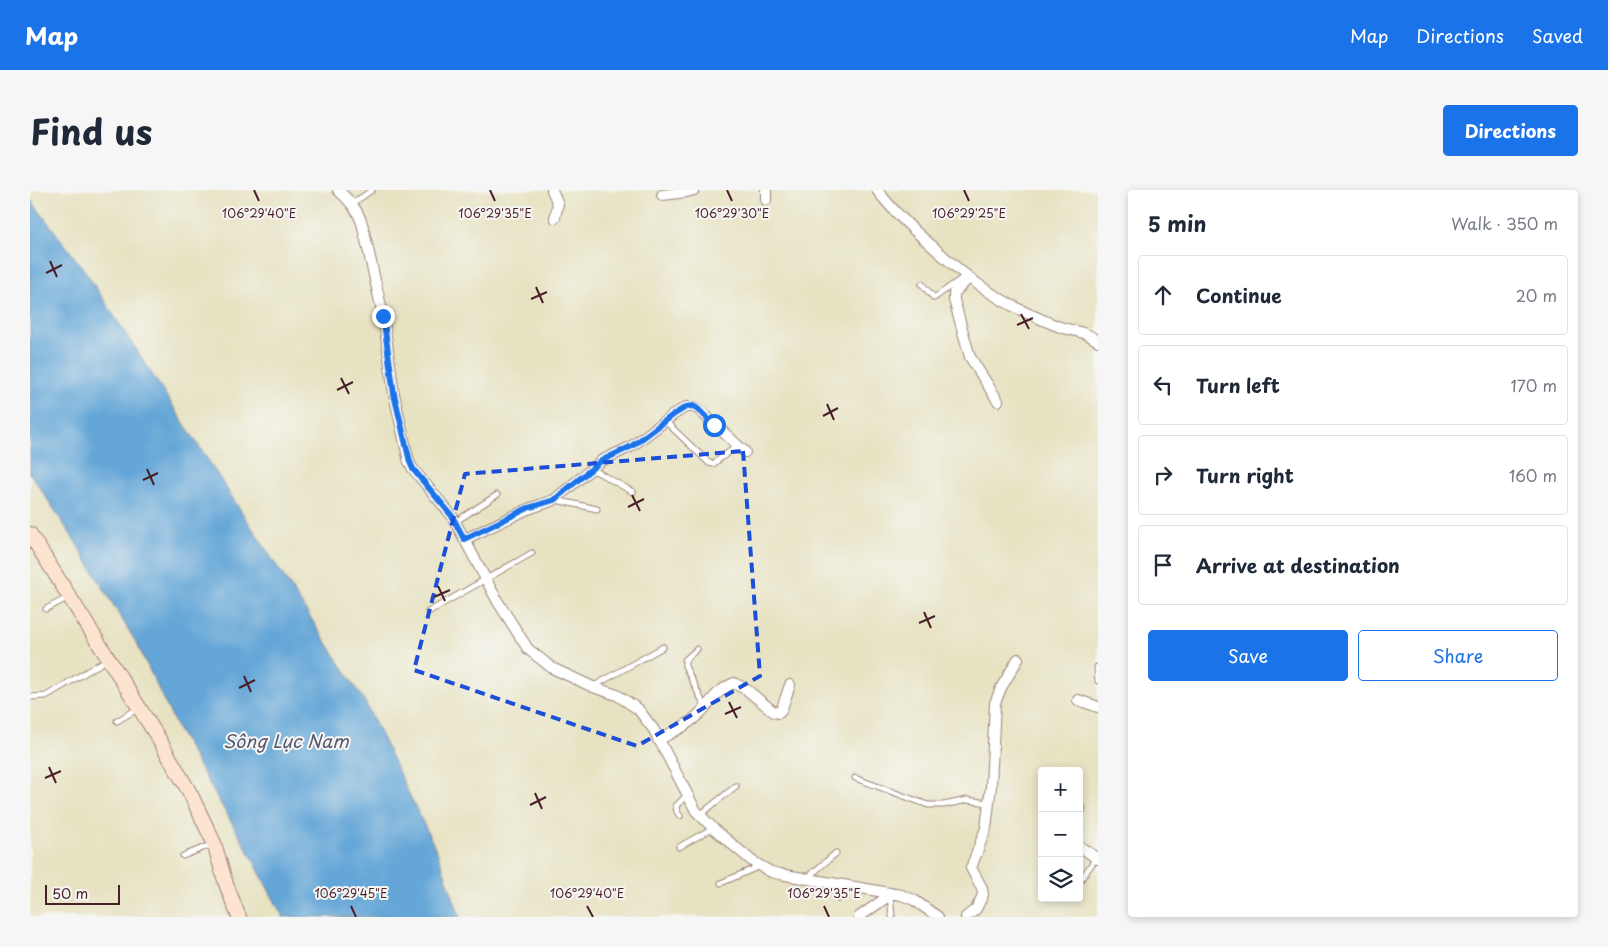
<!DOCTYPE html>
<meta charset="utf-8">
<style>
:root{--surface:#fff;--page:#f6f6f7;--text:#1f2937;--muted:#747a83;--line:#e0e1e3;--accent:#1a73e8}
body{margin:0;font-family:"Playpen Sans",sans-serif;background:var(--page);color:var(--text)}
.controls{position:absolute;right:15px;bottom:15px;display:grid;overflow:hidden;border-radius:5px;box-shadow:0 2px 8px #0003}
.controls button{width:45px;height:45px;display:grid;place-items:center;padding:0;border:0;border-bottom:1px solid var(--line);background:var(--surface);color:var(--text);font:25px sans-serif}
.scale{position:absolute;left:15px;bottom:12px;width:75px;box-sizing:border-box;padding-left:5px;border:2px solid #4a1f2b;border-top:0;font-size:14px;line-height:18px;white-space:nowrap;color:#4a1f2b;-webkit-text-stroke:4px #f6f6f2;paint-order:stroke}
.stop{position:absolute;width:15px;height:15px;margin:-11px;border:4px solid #1a73e8;border-radius:50%;background:#fff}
.stop.end{background:#1a73e8;border-color:#fff;box-shadow:0 1px 5px #0008}
.list{margin:0;padding:0;list-style:none}
h2{display:flex;justify-content:space-between;align-items:center;height:65px;margin:0;padding:0 20px;font-size:21px}
h2 small{font-size:16px;font-weight:400;color:var(--muted)}
.list li{display:grid;grid-template-columns:32px 1fr auto;gap:15px;align-items:center;box-sizing:border-box;height:80px;margin:0 10px 10px;padding:0 10px;border:1px solid var(--line);border-radius:5px}
.list b{display:block;font-size:19px;white-space:nowrap}
.list em{font-size:16px;font-style:normal;color:var(--muted)}
.actions{display:flex;gap:10px;padding:15px 20px}
.actions a{flex:1;padding:11px 0;border:1px solid var(--accent);border-radius:5px;text-align:center;font-size:18px;color:var(--accent)}
.actions .main{background:var(--accent);color:#fff}
.icon{flex:none;width:28px;height:28px;fill:none;stroke:currentColor;stroke-width:2;stroke-linecap:round;stroke-linejoin:round}
.map{position:relative;flex:none;width:1068px;height:727px;overflow:hidden;border-radius:5px}
header{display:flex;align-items:center;gap:30px;box-sizing:border-box;height:70px;padding:0 25px;background:var(--accent);color:#fff}
header strong{font-size:24px}
nav{display:flex;gap:28px;margin-inline-start:auto;font-size:18px}
.intro{display:flex;align-items:center;justify-content:space-between;box-sizing:border-box;height:120px;padding:0 30px}
h1{margin:0;font-size:35px}
.button{padding:12px 22px;border-radius:5px;background:var(--accent);color:#fff;font-size:18px;font-weight:700}
main{display:flex;gap:30px;padding:0 30px}
aside{flex:1;background:var(--surface);border-radius:5px;box-shadow:0 2px 8px #0003}
.map>svg:first-child{display:block}
.water{fill:#63a6d7;stroke:#566281}
.lines{fill:none;stroke-linecap:round;stroke-linejoin:round}
.lane-casing{stroke:#988076;stroke-width:7}
.street-casing{stroke:#988076;stroke-width:12}
.secondary-casing{stroke:#988076;stroke-width:16}
.lane{stroke:#fff;stroke-width:5}
.street{stroke:#fff;stroke-width:10}
.secondary{stroke:#fde4d0;stroke-width:14}
.route{stroke:#1a73e8;stroke-width:6}
.marked{fill:none;stroke:#1d4ed8;stroke-width:4;stroke-dasharray:10 6;stroke-linejoin:round}
.ticks{fill:none;stroke:#4a1f2b;stroke-width:2}
.labels{text-anchor:middle;stroke-width:4;stroke-linejoin:round;paint-order:stroke}
.water-label{font-size:18px;font-style:italic;fill:#545570;stroke:#f6f6f2}
.ticks-label{font-size:12px;text-anchor:middle;fill:#4a1f2b;stroke:#f6f6f2;stroke-width:4;stroke-linejoin:round;paint-order:stroke}
</style>
<header>
<strong>Map</strong>
<nav><a>Map</a><a>Directions</a><a>Saved</a></nav>
</header>
<div class="intro"><h1>Find us</h1><a class="button">Directions</a></div>
<main>
<div class="map">
<svg width="1068" height="727" viewBox="0 0 1068 727">
<rect width="100%" height="100%" fill="#f6f6f2"/>
<filter id="ink" filterUnits="userSpaceOnUse"><feTurbulence type="fractalNoise" baseFrequency=".02" numOctaves="2"/><feDisplacementMap in="SourceGraphic" scale="10" xChannelSelector="R" yChannelSelector="G"/><feConvolveMatrix kernelMatrix="1 2 1 2 8 2 1 2 1" color-interpolation-filters="sRGB"/></filter>
<filter id="wash" filterUnits="userSpaceOnUse"><feTurbulence type="fractalNoise" baseFrequency=".0096" numOctaves="4" result="noise"/><feDisplacementMap in="SourceGraphic" scale="20" xChannelSelector="R" yChannelSelector="G"/><feGaussianBlur stdDeviation="1.12" result="paint"/><feColorMatrix in="noise" values="0 0 0 0 0 0 0 0 0 0 0 0 0 0 0 0 0 1.4 0 .05"/><feComposite in="paint" operator="in"/></filter>
<g filter="url(#wash)">
<rect width="100%" height="100%" fill="#e7e2c1"/>
<path class="water" d="M0 9 55 81 334 510 408 664 430 727H253L221 666 148 540 107 454 45 351 0 283Z"/>
</g>
<g filter="url(#ink)">
<g class="lines">
<defs>
<path id="lane" d="M322 14 342 0
M892 94 904 108 935 86
M635 231 679 273 683 274 707 256
M562 280 569 283 603 302
M526 310 567 319
M425 332 467 305
M16 419 39 407
M398 422 502 363
M667 459 655 470V476L675 517
M1067 477 1068 491
M564 496 633 457
M0 507 16 506 78 469
M87 531 109 518
M825 588 898 615H914L937 610 959 613
M670 625 706 596
M650 626 647 622 646 616 657 605
M649 657 683 638
M153 666 183 654
M776 689 806 663
M1049 692 1066 668
M691 693 730 676
M805 693 808 709
M860 705 862 727"/>
<path id="street" d="M308 0C320 11 329 21 333 37L353 125 364 204 379 272 383 279 422 326 468 412 498 459 522 478 563 497 587 505 608 519 624 540 666 621 683 638 722 671 741 682 750 684 871 705 884 710 908 727
M522 0 528 14 525 28
M736 0V10
M847 0C863 21 881 38 901 55 934 85 957 104 997 123 1009 128 1021 134 1033 138 1048 142 1054 141 1068 151
M632 5 657 2 664 0
M938 89 924 103V110L940 167 968 211
M435 349 498 319 524 310 571 271 602 256 643 225 656 217H663L668 219 715 262
M1048 510 1068 517
M628 550C643 542 657 536 669 524 683 511 684 502 704 493L717 500 744 522 749 523 751 521 760 495
M1049 621 1050 619
M1049 656 1068 669
M829 727 860 705V703
M936 727 946 719 953 705 952 698 941 678 956 638 961 596 965 513 971 498 988 469"/>
<path id="secondary" d="M0 344 127 546 160 603 184 653 196 694 209 727"/>
</defs>
<use href="#lane" class="lane-casing"/>
<use href="#street" class="street-casing"/>
<use href="#secondary" class="secondary-casing"/>
<use href="#lane" class="lane"/>
<use href="#street" class="street"/>
<use href="#secondary" class="secondary"/>
</g>
</g>
<g class="lines" filter="url(#ink)">
<path class="route" d="M353 126 364 204 380 272 383 279 422 326 434 349 498 318 524 310 571 271 602 256 643 225 656 217 663 216 668 219 684 235"/>
</g>
<path class="marked" d="M713 261 730 486 607 556 384 480 435 284Z"/>
<path class="ticks" d="M224 0 229 11M460 0 465 11M697 0 702 11M934 0 939 11M20 71 27 87M16 83 32 75M506 97 513 113M501 109 517 102M991 124 999 139M987 135 1003 128M311 188 319 204M307 200 323 192M797 214 804 230M793 226 808 218M117 279 124 295M113 290 128 283M602 305 610 321M598 317 614 309M408 396 415 411M404 407 420 400M894 422 901 438M889 433 905 426M214 486 221 502M209 498 225 490M699 512 707 528M695 524 711 517M19 577 26 593M15 588 31 581M505 603 512 619M500 615 516 607M321 716 326 727M557 716 563 727M794 716 799 727"/>
<g class="labels">
<g class="water-label">
<text x="256" y="558">Sông Lục Nam</text>
</g>
</g>
<g class="ticks-label">
<text x="229" y="28">106°29'40"E</text>
<text x="465" y="28">106°29'35"E</text>
<text x="702" y="28">106°29'30"E</text>
<text x="939" y="28">106°29'25"E</text>
<text x="321" y="708">106°29'45"E</text>
<text x="557" y="708">106°29'40"E</text>
<text x="794" y="708">106°29'35"E</text>
</g>
</svg>
<div class="controls">
<button>+</button>
<button>−</button>
<button><svg class="icon" aria-label="layers" viewBox="0 0 24 24"><path d="M12 4l9 5-9 5-9-5zM3 14l9 5 9-5"/></svg></button>
</div>
<div class="scale">50 m</div>
<div class="stop" style="left:684px;top:235px"></div>
<div class="stop end" style="left:353px;top:126px"></div>
</div>
<aside>
<h2>5 min<small>Walk · 350 m</small></h2>
<ul class="list">
<li><svg class="icon" aria-label="ahead" viewBox="0 0 24 24"><path d="M12 20V5M6 11l6-6 6 6"/></svg><div><b>Continue</b></div><em>20 m</em></li>
<li><svg class="icon" aria-label="left" viewBox="0 0 24 24"><path d="M17 20v-9H6M10 6l-5 5 5 5"/></svg><div><b>Turn left</b></div><em>170 m</em></li>
<li><svg class="icon" aria-label="right" viewBox="0 0 24 24"><path d="M7 20v-9h11M14 6l5 5-5 5"/></svg><div><b>Turn right</b></div><em>160 m</em></li>
<li><svg class="icon" aria-label="arrive" viewBox="0 0 24 24"><path d="M6 21V4h12l-3 4 3 4H6"/></svg><div><b>Arrive at destination</b></div></li>
</ul>
<div class="actions"><a class="main">Save</a><a>Share</a></div>
</aside>
</main>
